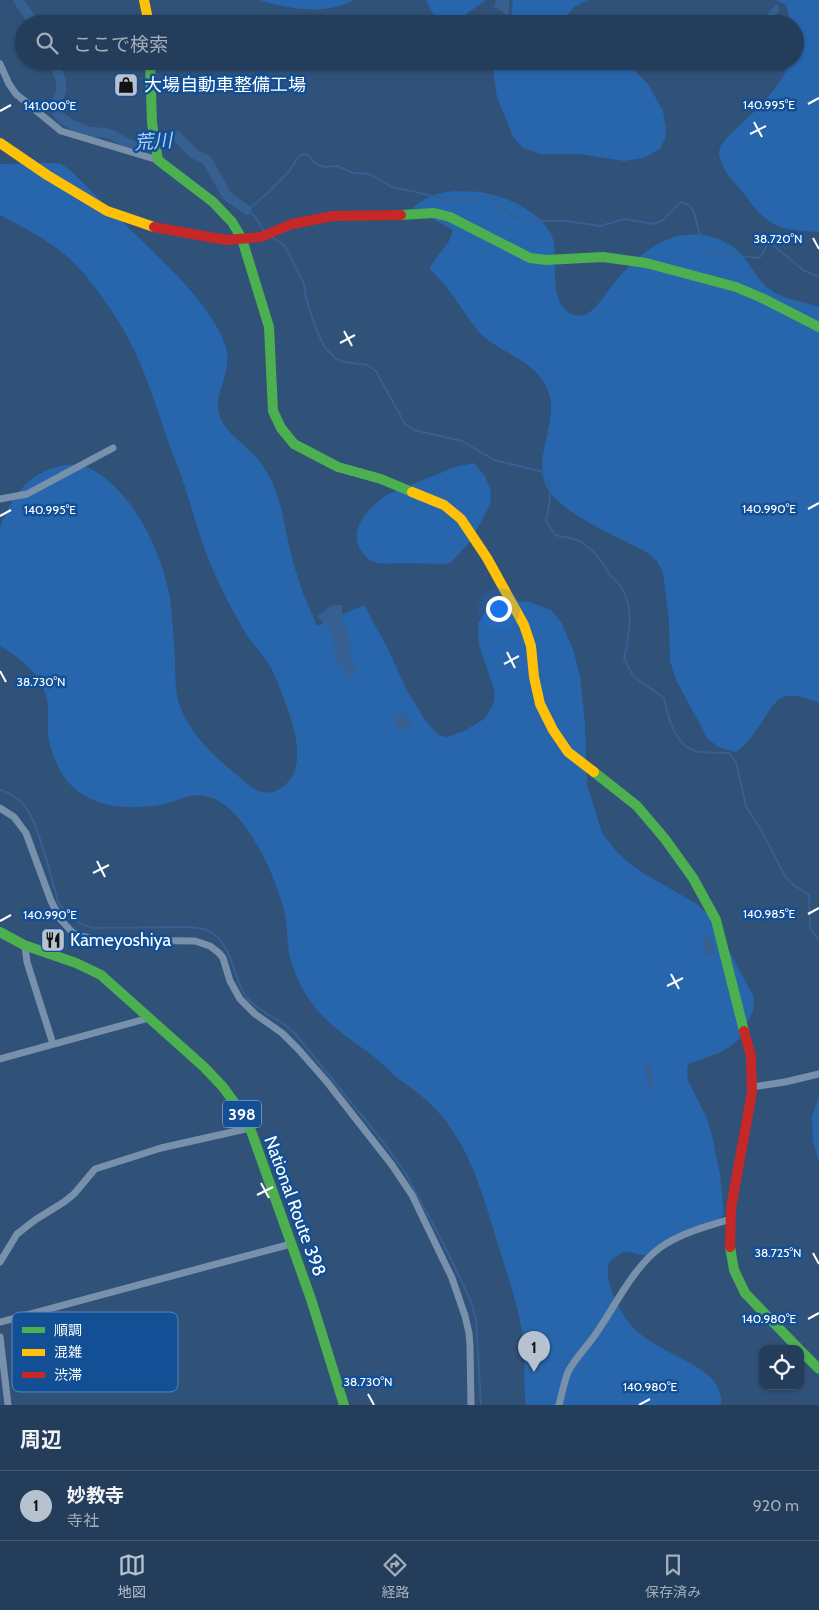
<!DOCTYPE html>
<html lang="ja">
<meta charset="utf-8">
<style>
:root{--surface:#243d5a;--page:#2c4460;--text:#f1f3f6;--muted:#a3aebb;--line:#415670;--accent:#b7c2d0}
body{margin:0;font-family:Cabin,"Noto Sans JP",sans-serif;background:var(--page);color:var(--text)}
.controls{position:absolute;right:15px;bottom:15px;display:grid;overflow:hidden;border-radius:10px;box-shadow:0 1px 4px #0004}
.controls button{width:45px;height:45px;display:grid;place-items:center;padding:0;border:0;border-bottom:1px solid var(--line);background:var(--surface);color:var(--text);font:25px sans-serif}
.you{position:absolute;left:498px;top:608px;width:18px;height:18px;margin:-12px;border:4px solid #fff;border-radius:50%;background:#1a73e8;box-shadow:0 0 0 8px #1a73e833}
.badge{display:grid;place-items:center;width:32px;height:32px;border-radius:50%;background:var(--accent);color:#111;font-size:16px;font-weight:700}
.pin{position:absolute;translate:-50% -41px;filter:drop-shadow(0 1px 2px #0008)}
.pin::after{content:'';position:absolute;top:26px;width:18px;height:15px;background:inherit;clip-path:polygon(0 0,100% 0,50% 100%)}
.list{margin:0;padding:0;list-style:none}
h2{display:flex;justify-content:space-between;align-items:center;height:65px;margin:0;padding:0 20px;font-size:21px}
h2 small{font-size:16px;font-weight:400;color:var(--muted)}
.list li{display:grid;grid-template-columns:32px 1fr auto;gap:15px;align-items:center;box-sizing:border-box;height:70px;padding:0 20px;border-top:1px solid var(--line)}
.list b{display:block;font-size:19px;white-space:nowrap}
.list p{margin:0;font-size:16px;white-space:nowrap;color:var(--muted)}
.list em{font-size:16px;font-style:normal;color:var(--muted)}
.icon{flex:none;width:28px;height:28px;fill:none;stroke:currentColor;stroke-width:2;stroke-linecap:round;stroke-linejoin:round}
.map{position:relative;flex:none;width:819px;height:1405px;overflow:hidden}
.search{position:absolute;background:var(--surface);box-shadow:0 1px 4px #0004;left:15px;right:15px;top:15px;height:55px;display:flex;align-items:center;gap:12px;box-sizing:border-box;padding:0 18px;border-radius:28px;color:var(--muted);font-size:19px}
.sheet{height:135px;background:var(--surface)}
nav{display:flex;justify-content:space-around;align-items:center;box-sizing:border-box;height:70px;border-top:1px solid var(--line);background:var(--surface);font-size:14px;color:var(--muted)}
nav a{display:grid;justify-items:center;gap:2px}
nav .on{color:var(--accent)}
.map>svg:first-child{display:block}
.green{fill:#2766ac}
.water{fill:#356091}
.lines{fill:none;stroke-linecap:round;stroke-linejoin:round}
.stream{stroke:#356091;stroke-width:2}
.river{stroke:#356091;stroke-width:10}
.street{stroke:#7990ab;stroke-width:7}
.fast{stroke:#4caf50;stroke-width:10}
.slow{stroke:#ffc107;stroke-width:10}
.jam{stroke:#c62828;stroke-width:10}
.ticks{fill:none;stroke:#fff;stroke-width:2}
.labels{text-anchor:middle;stroke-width:5;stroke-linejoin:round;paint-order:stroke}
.shield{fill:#134f95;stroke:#b8cadf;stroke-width:1}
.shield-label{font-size:16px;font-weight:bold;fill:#fff}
.poi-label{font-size:18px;fill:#fff;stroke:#134f95;text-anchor:start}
.street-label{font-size:18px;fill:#fff;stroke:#134f95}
.water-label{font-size:19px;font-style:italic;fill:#afd2f9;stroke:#134f95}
.key{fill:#134f95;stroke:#5a84b5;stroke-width:1}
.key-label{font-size:14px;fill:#fff}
.ticks-label{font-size:12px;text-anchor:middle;fill:#fff;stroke:#134f95;stroke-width:5;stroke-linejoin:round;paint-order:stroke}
</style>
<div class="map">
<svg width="819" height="1405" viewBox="0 0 819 1405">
<rect width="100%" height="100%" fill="#305178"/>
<path class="green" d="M259 0H354C323 16 291 9 259 0Z
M426 0H486L466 14 464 24H438Z
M511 0H588L574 7 564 20V24H510L513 2Z
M776 0H819V232C779 230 769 228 745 195 736 184 720 169 719 153 719 140 749 118 758 108 771 94 784 79 790 61H795V24H791L786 5Z
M496 61H617L637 73 648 84 663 111 666 128 665 139 660 149 651 154 643 158 624 161 580 154H541L523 148 513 137 497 97 493 68Z
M42 163H60L72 172C94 194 115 215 137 236 167 265 213 307 226 347 233 371 213 394 219 414 222 428 241 442 250 451 260 460 266 470 272 482 281 501 283 520 288 540 291 555 295 570 300 584 304 598 312 612 317 626L364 605 387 647 407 691 425 720 438 735 447 737 464 731 484 719 493 705 495 692 479 645 478 624 488 607 509 600 530 602 551 610 561 622 573 649 580 676 585 724 587 784 602 833 617 852 628 862 643 873 697 904 709 916 723 939 754 998 753 1011 739 1039 728 1048 719 1053 688 1064 687 1072 688 1081 706 1116 712 1135 720 1175 724 1213 717 1224 693 1228 647 1255C637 1257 631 1249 622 1253 618 1255 612 1259 610 1262 600 1279 625 1323 639 1333 660 1351 691 1359 711 1378 718 1385 722 1395 721 1405H526C523 1383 526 1360 523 1338 519 1308 508 1277 499 1248 482 1193 469 1137 424 1098 415 1090 405 1084 395 1076 386 1068 378 1059 368 1052 344 1035 320 1019 305 993 297 978 289 962 288 944 287 934 287 924 285 914 276 878 255 830 226 806 214 796 198 792 183 798 178 799 174 802 169 803 134 811 93 810 68 782 59 772 49 748 48 734 47 721 50 706 45 693 39 673 18 656 0 646V527C12 497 27 473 61 466 85 461 97 471 114 486 144 515 162 557 170 598 172 613 173 630 174 646 176 664 174 683 178 700 187 731 212 755 237 775 244 781 252 789 261 792 270 795 282 789 288 782 304 764 296 733 289 713 284 698 278 682 271 668 263 654 251 643 243 629 230 606 218 583 208 558 198 532 191 505 182 478 177 463 170 448 165 433 151 389 136 345 109 307 100 293 83 271 71 260 51 241 24 228 0 215V164Z
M458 191C465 192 473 191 480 192 506 195 549 215 554 243 557 264 548 306 574 315 580 317 587 315 591 311 598 306 603 297 608 291 625 269 644 248 671 238 693 230 725 236 741 254 751 265 757 280 769 289 783 300 803 301 819 307V703C810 699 795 693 784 697 768 702 757 741 735 752L718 747 708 739 677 682 670 661 669 621 663 573 657 561 648 553C620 537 567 517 549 491 527 458 567 416 543 381 529 359 502 353 483 336 471 324 464 311 454 297 447 287 438 277 429 268L449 241 453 230 413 208C429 194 438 193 458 191Z
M474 463 485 476 491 492 490 504 471 541 451 562 447 564C432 564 416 563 401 563 392 563 382 565 374 562 369 561 365 556 362 552 346 530 369 508 386 495L455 467Z
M819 1096V1163L813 1140 812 1116Z"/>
<path class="water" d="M496 0H509V14L506 15 502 11 494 7Z
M776 4 779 6 778 13 769 24H755L760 22Z
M333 605H342V622L348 630 351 648 349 654 356 671 347 679 342 666 334 660 336 649 333 643 330 629 317 616Z
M403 713 411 722 410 727 401 731 396 728 393 716Z
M708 936 711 937 715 951 708 956 705 954 703 941Z
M651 1064 654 1091 651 1092 643 1066Z"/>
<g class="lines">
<path class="stream" d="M264 231 255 217 247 210C263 199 278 183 291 169 295 163 296 157 303 154L308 155 316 164 325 167 337 166 353 173 369 174 392 187 416 192 452 201H463L486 195 491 196 509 214 519 219 529 221H567L600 226 625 219 654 224 663 220 681 202 690 206 694 212 702 244 710 252 758 258 761 256 767 245H773L803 270 819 277
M272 237 285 246 304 284 306 298 315 326 325 348 336 359 344 362 367 365 376 371 405 424 414 430 462 441 494 460 540 471C556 483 549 505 546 521L555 535C562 537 574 538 581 542 595 551 600 560 609 573 612 578 618 582 621 587 635 608 629 636 624 659L634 677 664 698C668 718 676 750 701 752 710 753 719 752 729 753L736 762 746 806 761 830 784 874 791 883 809 895 810 928 819 940
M0 790C13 793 24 803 30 814 43 840 50 874 58 901 66 916 77 923 93 928L190 927C195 928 201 928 206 930 233 940 232 978 247 998 257 1010 273 1016 285 1025 289 1028 293 1032 297 1036L384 1143 406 1174 445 1247 470 1299 476 1319 481 1405"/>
<path class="river" d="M18 0 35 24
M52 61C57 70 63 81 61 91 60 97 54 102 56 109 59 121 77 127 87 131 95 133 103 132 110 134 120 138 127 146 138 146L176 135 194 154 207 160 227 196 247 210"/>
<path class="street" d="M0 64 9 84 16 94 61 131 158 160
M0 499 27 494 113 448
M0 808 14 817 26 833 51 901 61 920 72 932 77 935 98 940 195 941 210 946 219 953 223 958 230 981 240 999 255 1014 282 1033 299 1050 327 1082 392 1165 412 1195 452 1278 465 1316 469 1333 470 1345 471 1405
M25 946 27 962 53 1044
M0 1059 149 1018
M752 1087 785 1082 819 1074
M0 1262 17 1234 35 1220 64 1202 74 1194 95 1169 161 1148 250 1128
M0 1322 291 1244
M0 1337 8 1405
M559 1405C562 1394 564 1382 568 1372 575 1358 586 1348 595 1335 615 1307 632 1268 661 1247 681 1233 707 1226 731 1219"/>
<path class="fast" d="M150 61 152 123 158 160 213 202 232 222 242 239 269 327 273 411 281 428 294 444 338 467 381 479 412 492
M401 215 434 213 450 217 530 258 546 260 603 257 646 263 736 287 762 298 819 327
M594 772 637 806 665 839 693 878 716 920 744 1031
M0 932 24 945 76 963 101 975 204 1067 223 1087 239 1109 250 1128 311 1299 344 1405
M730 1247 734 1270 745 1293 799 1349
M800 1350 819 1369"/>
<path class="slow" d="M144 0 149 24
M0 143 47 175 107 211 154 227
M412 492 444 505 461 519 487 558 524 625 531 646 534 677 540 704 553 730 568 752 594 772"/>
<path class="jam" d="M154 227 226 240 261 237 292 224 333 216 401 215
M730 1247 731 1208 752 1092 751 1056 744 1031"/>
</g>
<path class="ticks" d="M808 104 819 98M0 111 11 105M754 122 762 137M750 134 766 126M813 238 819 249M344 331 352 346M340 343 355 335M808 509 819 503M0 516 11 510M507 652 515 668M504 664 519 656M0 671 6 682M97 861 105 877M93 873 109 865M808 914 819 908M0 921 11 915M671 974 679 989M667 986 683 978M261 1183 269 1198M257 1195 273 1187M813 1253 819 1264M808 1319 819 1313M368 1394 374 1405M639 1405 650 1399"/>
<defs>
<symbol id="shop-square" viewBox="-11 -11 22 22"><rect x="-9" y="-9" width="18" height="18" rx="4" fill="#b7c2d0" stroke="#134f95"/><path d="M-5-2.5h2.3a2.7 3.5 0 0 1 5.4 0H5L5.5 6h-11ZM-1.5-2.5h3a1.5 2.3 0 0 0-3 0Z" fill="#111"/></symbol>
<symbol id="restaurant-square" viewBox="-11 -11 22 22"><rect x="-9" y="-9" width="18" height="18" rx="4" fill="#b7c2d0" stroke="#134f95"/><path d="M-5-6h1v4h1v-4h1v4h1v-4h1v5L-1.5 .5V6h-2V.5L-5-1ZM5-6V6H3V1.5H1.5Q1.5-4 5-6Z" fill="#111"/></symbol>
</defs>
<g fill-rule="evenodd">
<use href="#shop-square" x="112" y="71" width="28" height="28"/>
<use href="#restaurant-square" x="39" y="926" width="28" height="28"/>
</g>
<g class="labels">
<rect class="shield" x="223" y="1100.5" width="38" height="27" rx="4"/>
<g class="shield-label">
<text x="242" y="1120">398</text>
</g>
<g class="poi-label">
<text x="144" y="91">大場自動車整備工場</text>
<text x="70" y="946">Kameyoshiya</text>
</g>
<g class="street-label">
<text transform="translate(295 1206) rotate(70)" y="6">National Route 398</text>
</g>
<g class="water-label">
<text transform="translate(153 141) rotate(-4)" y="7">荒川</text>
</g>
</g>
<rect x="12" y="1312" width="166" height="80" rx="8" class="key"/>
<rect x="22" y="1327" width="23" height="6" fill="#4caf50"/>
<rect x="22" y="1349" width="23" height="7" fill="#ffc107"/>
<rect x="22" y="1372" width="23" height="6" fill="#c62828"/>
<g class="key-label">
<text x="54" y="1335">順調</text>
<text x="54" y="1357">混雑</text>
<text x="54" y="1380">渋滞</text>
</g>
<g class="ticks-label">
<text x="769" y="109">140.995°E</text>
<text x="50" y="110">141.000°E</text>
<text x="778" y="243">38.720°N</text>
<text x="769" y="513">140.990°E</text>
<text x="50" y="514">140.995°E</text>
<text x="41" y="686">38.730°N</text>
<text x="769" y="918">140.985°E</text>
<text x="50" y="919">140.990°E</text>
<text x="778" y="1257">38.725°N</text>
<text x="769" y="1323">140.980°E</text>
<text x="368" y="1386">38.730°N</text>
<text x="650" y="1391">140.980°E</text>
</g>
</svg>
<div class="controls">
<button><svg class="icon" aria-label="locate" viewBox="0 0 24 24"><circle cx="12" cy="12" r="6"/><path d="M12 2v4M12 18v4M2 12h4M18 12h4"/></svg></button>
</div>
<div class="you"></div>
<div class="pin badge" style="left:534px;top:1372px">1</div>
<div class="search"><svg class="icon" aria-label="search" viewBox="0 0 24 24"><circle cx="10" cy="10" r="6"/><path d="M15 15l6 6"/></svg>ここで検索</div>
</div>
<section class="sheet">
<h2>周辺<small></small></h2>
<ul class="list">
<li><span class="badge">1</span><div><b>妙教寺</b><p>寺社</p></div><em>920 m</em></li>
</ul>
</section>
<nav>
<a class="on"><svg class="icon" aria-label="map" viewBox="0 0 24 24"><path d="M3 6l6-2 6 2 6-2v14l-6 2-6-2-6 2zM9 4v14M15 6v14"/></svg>地図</a>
<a><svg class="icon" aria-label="directions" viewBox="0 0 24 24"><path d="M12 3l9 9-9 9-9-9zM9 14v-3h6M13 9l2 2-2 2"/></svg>経路</a>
<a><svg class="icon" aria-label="saved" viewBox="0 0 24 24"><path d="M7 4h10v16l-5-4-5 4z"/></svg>保存済み</a>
</nav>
